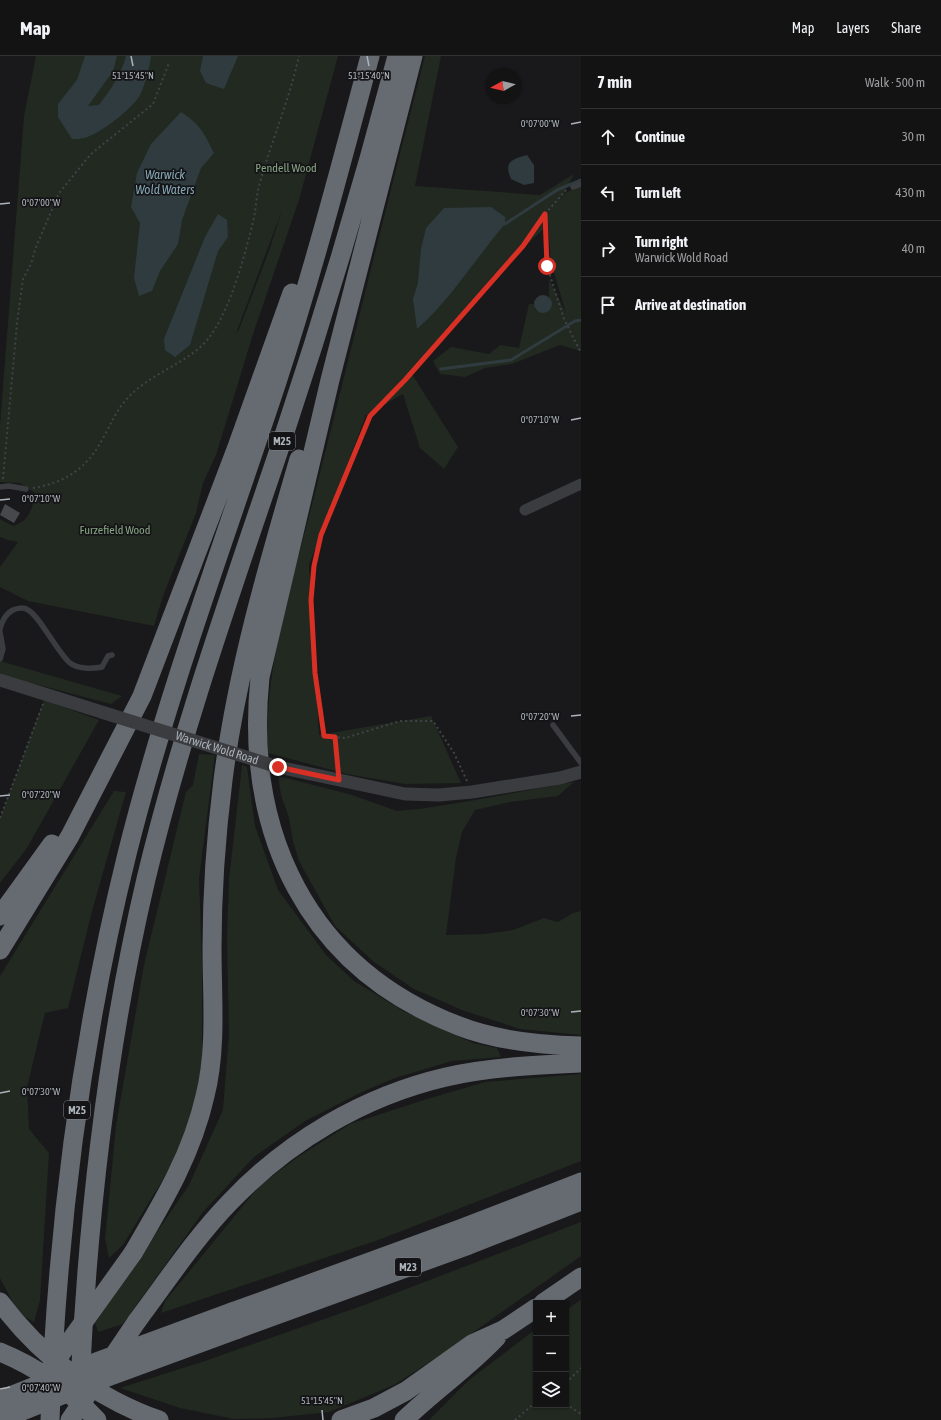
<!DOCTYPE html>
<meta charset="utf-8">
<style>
:root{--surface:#131314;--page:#1c1c1d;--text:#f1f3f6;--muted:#9d9ea0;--line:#323234}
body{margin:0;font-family:"Asap Condensed",sans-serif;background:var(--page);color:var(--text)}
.controls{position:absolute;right:12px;bottom:12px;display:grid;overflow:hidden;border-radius:0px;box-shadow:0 1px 3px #0004}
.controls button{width:36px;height:36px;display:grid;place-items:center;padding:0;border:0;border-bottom:1px solid var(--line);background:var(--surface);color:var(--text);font:20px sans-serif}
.compass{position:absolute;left:485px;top:12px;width:36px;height:36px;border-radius:50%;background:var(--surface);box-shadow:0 1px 3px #0004;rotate:262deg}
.stop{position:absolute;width:12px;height:12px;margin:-9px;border:3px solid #d93025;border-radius:50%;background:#fff}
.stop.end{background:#d93025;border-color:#fff;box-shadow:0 1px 4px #0008}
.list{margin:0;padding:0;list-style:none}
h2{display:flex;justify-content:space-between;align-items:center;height:52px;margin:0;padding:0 16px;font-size:17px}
h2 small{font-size:13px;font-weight:400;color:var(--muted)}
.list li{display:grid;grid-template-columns:26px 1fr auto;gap:12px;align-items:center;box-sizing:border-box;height:56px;padding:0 16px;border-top:1px solid var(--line)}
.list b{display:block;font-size:15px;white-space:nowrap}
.list p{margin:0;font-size:13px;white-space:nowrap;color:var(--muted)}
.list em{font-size:13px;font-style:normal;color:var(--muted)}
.icon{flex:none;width:22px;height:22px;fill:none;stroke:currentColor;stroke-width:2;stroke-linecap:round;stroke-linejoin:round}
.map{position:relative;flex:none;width:581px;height:1364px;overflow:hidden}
header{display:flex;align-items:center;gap:24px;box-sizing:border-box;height:56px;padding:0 20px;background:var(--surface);border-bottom:1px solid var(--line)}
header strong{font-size:19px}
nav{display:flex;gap:22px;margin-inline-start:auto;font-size:14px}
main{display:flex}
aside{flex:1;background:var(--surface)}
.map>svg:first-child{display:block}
.green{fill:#212921;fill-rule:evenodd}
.water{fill:#2f3b3f}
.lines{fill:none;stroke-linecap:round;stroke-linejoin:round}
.stream{stroke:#2f3b3f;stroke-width:3}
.building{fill:#46484b}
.path{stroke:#404347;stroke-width:2;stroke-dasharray:2 3;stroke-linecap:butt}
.service{stroke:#3a3c40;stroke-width:5.5}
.minor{stroke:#3a3c40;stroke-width:11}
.tertiary{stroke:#3a3c40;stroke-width:13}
.motorway{stroke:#666b71;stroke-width:19}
.tertiary-bridge{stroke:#3a3c40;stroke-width:13}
.motorway-bridge{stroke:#666b71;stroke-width:19}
.route{stroke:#d93025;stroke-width:5}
.ticks{fill:none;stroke:#acb3ba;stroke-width:1.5}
.labels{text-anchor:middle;stroke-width:3.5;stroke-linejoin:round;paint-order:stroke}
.shield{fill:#141416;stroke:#7e8389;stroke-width:1}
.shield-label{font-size:11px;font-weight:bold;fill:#acb3ba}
.park-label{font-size:12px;fill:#87a584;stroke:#141416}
.street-label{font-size:12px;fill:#acb3ba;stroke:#141416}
.water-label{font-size:13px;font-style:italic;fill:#85a6b4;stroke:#141416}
.ticks-label{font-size:10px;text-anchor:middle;fill:#acb3ba;stroke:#141416;stroke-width:3.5;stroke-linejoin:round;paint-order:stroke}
</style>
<header>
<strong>Map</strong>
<nav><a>Map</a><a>Layers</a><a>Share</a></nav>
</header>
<main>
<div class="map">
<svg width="581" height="1364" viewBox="0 0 581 1364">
<rect width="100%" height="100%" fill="#19191b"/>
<path class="green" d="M36 0H338L299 144 254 275 216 399 203 427 196 457 163 540 154 570 28 545 0 531V511L18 486 8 484 0 481V463L13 470C28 466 33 453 35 437L20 427 0 426V370L24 60ZM282 154 270 192 238 276 237 275Z
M425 0H441L415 130 540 139 574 118 559 147 565 137 581 130V295L560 289 512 308 485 312 465 321 440 318 433 305 451 291 489 298 500 289 519 292 529 248H534L536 255 552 248 549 241V223L566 257 551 207 548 169 492 221 410 315 458 391 444 413 420 392 403 338 366 359 309 509 319 679 431 660 461 727 405 728 347 718 268 697C263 608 296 515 317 429 353 286 388 143 425 0Z
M0 605 122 640 111 648 20 624 0 617Z
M44 644 99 664 27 792 0 827V762Z
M199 698 215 699 199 822 202 909V1002L198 1035 187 1084 123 1189 109 1202 105 1183 116 1070 144 909 186 736 193 729Z
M242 709 247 711 255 770 278 834 326 899 354 925 405 956 473 987 497 992 501 1001 452 1005 395 1022 362 1036 305 1065 254 1101 203 1156 123 1268 98 1276 95 1267 189 1129 223 1054 229 979 227 882 229 823Z
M278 720 349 738 397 755 419 753 464 746 574 726 558 740 510 746 475 754 462 776 456 802 446 879 484 878 513 874 544 862 558 866 573 857 581 855V979L520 973 462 954 414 933 374 906 335 870 299 805 293 785 289 762 281 739Z
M114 735 126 736 92 855 68 952 45 957 27 1031 29 1073 49 1097 40 1244 34 1266 19 1258 0 1222V920Z
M581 1018V1105L381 1183 161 1257 165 1245 260 1129 298 1101 350 1068 427 1043 485 1026Z
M581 1166V1200L447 1295 394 1329 329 1356 273 1362 234 1363 180 1352 120 1332 205 1305 367 1248Z
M581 1244V1364H429L469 1324 536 1273V1349H566V1254Z"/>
<path class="water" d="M85 0H117L113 15 88 50 99 49C111 33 121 19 126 0H151C149 14 146 26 140 39 133 52 99 79 84 82 80 83 76 83 72 83L58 61V48L77 24Z
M203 0H238L224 33 206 27 200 15Z
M181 56C200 68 204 77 214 97L201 112 182 164 178 188 160 215 152 235 139 240 134 222 140 167 131 151 137 117 151 88Z
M527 99 534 109V127L524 129 511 123C503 105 513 103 527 99Z
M491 151 505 161V168C475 203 452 242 417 273L413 243 418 227 421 193 426 172 444 152Z
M218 158 227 164 228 181 218 195 190 289 175 301 165 294 164 283 205 181Z
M534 248a9 9 0 1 1 18 0a9 9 0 1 1-18 0Z"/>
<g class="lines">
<path class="stream" d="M505 168 557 134 581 124
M441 313 511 304 575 265 581 264"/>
</g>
<path class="building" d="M5 448 20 457 14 467 0 459Z"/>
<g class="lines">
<path class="path" d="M545 159 547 210 564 263 581 297
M3 423 17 267 23 223 31 208 36 191 59 137 91 98 153 48 169 7
M33 432C65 427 87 412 102 384 110 370 115 357 125 345 149 316 192 307 211 279 232 249 244 201 253 166 256 154 256 142 259 130 271 86 289 45 299 0
M335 681 338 712
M467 725 454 697 433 665H400L345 682 324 680 315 617 311 544 313 510 321 479 370 360 405 324 523 190 545 158 566 134
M0 762 43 648
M566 1327 581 1312
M566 1348 581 1358
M515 1364 536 1346"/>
<path class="service" d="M573 131 581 128
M0 431 9 430 26 433
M0 573C2 565 5 558 13 554 17 552 24 551 28 554 39 559 57 596 70 607 78 613 92 613 102 611L108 600 112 599
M0 576 3 593 0 603
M553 669 581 707"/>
<path class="minor" d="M525 454 581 428"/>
<path class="tertiary" d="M0 624 111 659
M278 711 405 738 439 739 472 736 560 722 581 716"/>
<path class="motorway" d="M413 0 330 324 260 621C244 777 307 912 459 970 497 985 541 989 581 990
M0 860 52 788
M0 894 70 780 142 640 237 391 292 237
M133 1197C163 1146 192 1098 205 1040 217 993 212 941 212 892 212 836 216 780 223 724 237 614 268 509 299 403
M543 1247 581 1221
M232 1256 460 1173 581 1126
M137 1265C167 1225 195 1182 230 1146 288 1085 364 1040 446 1021 490 1011 536 1009 581 1007
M238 1273 469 1189 581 1145
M80 1327C88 1156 107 989 146 823 182 673 234 528 283 382 325 256 363 129 397 0
M50 1364C57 1173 81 984 127 798 167 638 225 483 277 326 312 219 341 109 370 0
M341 1364 374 1352 406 1335 472 1288 503 1274 536 1252
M404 1364C434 1335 469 1311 497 1281"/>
<path class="tertiary-bridge" id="s1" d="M111 659 278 711"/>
<path class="motorway-bridge" d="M0 1246C40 1300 96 1342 159 1364
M0 1296C37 1311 70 1335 97 1364
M112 1302 137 1265
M40 1327 133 1197
M0 1344 91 1308 232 1256
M0 1364 102 1323 238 1273
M70 1364 97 1324"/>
</g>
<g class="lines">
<path class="route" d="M278 711 339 724 335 681 324 680 315 617 311 544 314 510 321 479 370 360 405 324 523 190 545 158 547 210"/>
</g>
<path class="ticks" d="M131 0 133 10M367 0 369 10M571 68 581 66M0 148 10 147M571 364 581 362M0 444 10 443M571 660 581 659M0 740 10 739M571 956 581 955M0 1037 10 1035M0 1333 10 1331M322 1354 323 1364"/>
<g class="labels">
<g class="shield">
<rect x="269" y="376" width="26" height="18" rx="3"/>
<rect x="64" y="1045" width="26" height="18" rx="3"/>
<rect x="395" y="1202" width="26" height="18" rx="3"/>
</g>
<g class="shield-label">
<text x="282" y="389">M25</text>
<text x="77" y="1058">M25</text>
<text x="408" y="1215">M23</text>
</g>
<g class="park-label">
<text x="286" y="116">Pendell Wood</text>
<text x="115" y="478">Furzefield Wood</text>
</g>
<g class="street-label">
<text dy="4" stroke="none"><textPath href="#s1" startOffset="111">Warwick Wold Road</textPath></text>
</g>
<g class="water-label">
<text x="165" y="123">Warwick<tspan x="165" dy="15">Wold Waters</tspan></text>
</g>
</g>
<g class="ticks-label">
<text x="133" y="23">51°15'45"N</text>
<text x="369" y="23">51°15'40"N</text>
<text x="540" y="71">0°07'00"W</text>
<text x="41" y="150">0°07'00"W</text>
<text x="540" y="367">0°07'10"W</text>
<text x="41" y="446">0°07'10"W</text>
<text x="540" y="664">0°07'20"W</text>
<text x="41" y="742">0°07'20"W</text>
<text x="540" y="960">0°07'30"W</text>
<text x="41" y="1039">0°07'30"W</text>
<text x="41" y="1335">0°07'40"W</text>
<text x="322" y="1348">51°15'45"N</text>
</g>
</svg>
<div class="controls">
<button>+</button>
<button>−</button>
<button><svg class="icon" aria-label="layers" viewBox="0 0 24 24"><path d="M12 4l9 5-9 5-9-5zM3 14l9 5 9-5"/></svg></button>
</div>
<svg class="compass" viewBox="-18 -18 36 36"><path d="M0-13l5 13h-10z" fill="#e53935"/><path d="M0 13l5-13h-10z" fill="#9d9ea0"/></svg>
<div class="stop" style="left:547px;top:210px"></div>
<div class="stop end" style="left:278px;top:711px"></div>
</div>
<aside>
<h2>7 min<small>Walk · 500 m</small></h2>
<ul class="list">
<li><svg class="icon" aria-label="ahead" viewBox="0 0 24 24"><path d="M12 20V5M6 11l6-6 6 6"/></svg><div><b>Continue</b></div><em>30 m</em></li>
<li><svg class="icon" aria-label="left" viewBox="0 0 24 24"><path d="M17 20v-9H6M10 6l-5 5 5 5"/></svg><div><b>Turn left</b></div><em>430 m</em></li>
<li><svg class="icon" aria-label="right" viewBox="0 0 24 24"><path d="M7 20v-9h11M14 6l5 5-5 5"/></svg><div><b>Turn right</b><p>Warwick Wold Road</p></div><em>40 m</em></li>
<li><svg class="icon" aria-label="arrive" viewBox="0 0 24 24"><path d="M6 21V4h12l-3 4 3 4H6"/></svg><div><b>Arrive at destination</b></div></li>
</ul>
</aside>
</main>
